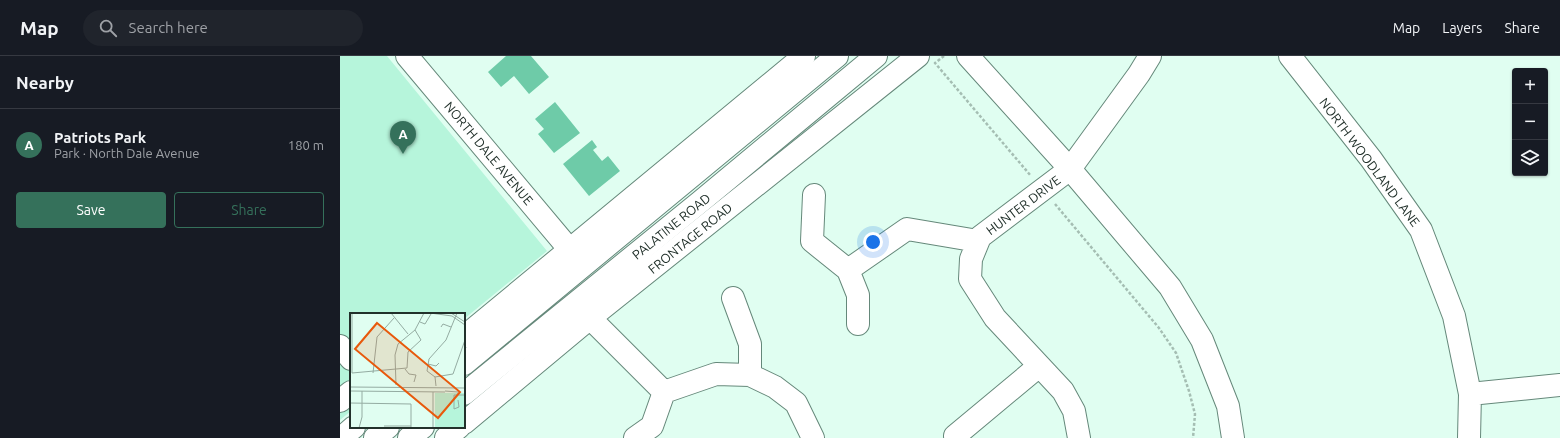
<!DOCTYPE html>
<meta charset="utf-8">
<style>
:root{--surface:#171b24;--page:#20242c;--text:#f1f3f6;--muted:#9ea1a6;--line:#363941;--accent:#35715b}
body{margin:0;font-family:Ubuntu,sans-serif;background:var(--page);color:var(--text)}
.controls{position:absolute;right:12px;top:12px;display:grid;overflow:hidden;border-radius:4px;box-shadow:0 1px 3px #0004}
.controls button{width:36px;height:36px;display:grid;place-items:center;padding:0;border:0;border-bottom:1px solid var(--line);background:var(--surface);color:var(--text);font:20px sans-serif}
.you{position:absolute;left:533px;top:186px;width:14px;height:14px;margin:-10px;border:3px solid #fff;border-radius:50%;background:#1a73e8;box-shadow:0 0 0 6px #1a73e833}
.badge{display:grid;place-items:center;width:26px;height:26px;border-radius:50%;background:var(--accent);color:#fff;font-size:13px;font-weight:700}
.pin{position:absolute;translate:-50% -33px;filter:drop-shadow(0 1px 2px #0008)}
.pin::after{content:'';position:absolute;top:21px;width:14px;height:12px;background:inherit;clip-path:polygon(0 0,100% 0,50% 100%)}
.list{margin:0;padding:0;list-style:none}
h2{display:flex;justify-content:space-between;align-items:center;height:52px;margin:0;padding:0 16px;font-size:17px}
h2 small{font-size:13px;font-weight:400;color:var(--muted)}
.list li{display:grid;grid-template-columns:26px 1fr auto;gap:12px;align-items:center;box-sizing:border-box;height:72px;padding:0 16px;border-top:1px solid var(--line)}
.list b{display:block;font-size:15px;white-space:nowrap}
.list p{margin:0;font-size:13px;white-space:nowrap;color:var(--muted)}
.list em{font-size:13px;font-style:normal;color:var(--muted)}
.actions{display:flex;gap:8px;padding:12px 16px}
.actions a{flex:1;padding:9px 0;border:1px solid var(--accent);border-radius:4px;text-align:center;font-size:14px;color:var(--accent)}
.actions .main{background:var(--accent);color:#fff}
.icon{flex:none;width:22px;height:22px;fill:none;stroke:currentColor;stroke-width:2;stroke-linecap:round;stroke-linejoin:round}
.map{position:relative;flex:none;width:1220px;height:382px;overflow:hidden}
header{display:flex;align-items:center;gap:24px;box-sizing:border-box;height:56px;padding:0 20px;background:var(--surface);border-bottom:1px solid var(--line)}
header strong{font-size:19px}
nav{display:flex;gap:22px;margin-inline-start:auto;font-size:14px}
.search{width:280px;height:36px;background:var(--page);display:flex;align-items:center;gap:10px;box-sizing:border-box;padding:0 14px;border-radius:22px;color:var(--muted);font-size:15px}
main{display:flex}
aside{flex:1;background:var(--surface)}
.map>svg:first-child{display:block}
.green{fill:#b6f5db}
.building{fill:#6ecba8}
.lines{fill:none;stroke-linecap:round;stroke-linejoin:round}
.minor-casing{stroke:#65887a;stroke-width:24}
.highway-casing{stroke:#65887a;stroke-width:24}
.path{stroke:#a5beb3;stroke-width:2.5;stroke-dasharray:3 2;stroke-linecap:butt}
.minor{stroke:#fff;stroke-width:22}
.highway{stroke:#fff;stroke-width:22}
.labels{text-anchor:middle;stroke-width:3;stroke-linejoin:round;paint-order:stroke}
.street-label{font-size:13px;fill:#22312b;stroke:#fff}
.inset-road{fill:none;stroke:#94aca2;stroke-width:1}
.view{fill:#e8590c;fill-opacity:0.15;stroke:#e8590c;stroke-width:2}
.inset-edge{fill:none;stroke:#22312b;stroke-width:2}
</style>
<header>
<strong>Map</strong>
<div class="search"><svg class="icon" aria-label="search" viewBox="0 0 24 24"><circle cx="10" cy="10" r="6"/><path d="M15 15l6 6"/></svg>Search here</div>
<nav><a>Map</a><a>Layers</a><a>Share</a></nav>
</header>
<main>
<aside>
<h2>Nearby<small></small></h2>
<ul class="list">
<li><span class="badge">A</span><div><b>Patriots Park</b><p>Park · North Dale Avenue</p></div><em>180 m</em></li>
</ul>
<div class="actions"><a class="main">Save</a><a>Share</a></div>
</aside>
<div class="map">
<svg width="1220" height="382" viewBox="0 0 1220 382">
<rect width="100%" height="100%" fill="#e0fef1"/>
<path class="green" d="M0 0H47L207 195 124 263V258H11V355L0 364Z"/>
<path class="building" d="M166 0H191L209 21 189 38 174 20 161 31 148 16Z
M215 46 240 77 214 97 198 78 204 73 195 63Z
M252 84 257 91 253 94 262 105 268 100 280 115 249 140 223 108Z"/>
<g class="lines">
<defs>
<path id="minor" d="M67 0 230 194
M628 0 730 113 830 231 862 284 888 350 893 382
M950 0 1031 103 1081 174 1114 260 1130 338 1129 382
M474 139 472 185 508 214 567 173 638 185
M508 214 518 239V268
M393 242 410 288V319
M250 262 324 336 376 318 410 319 435 331 456 347 473 382
M124 281 464 0
M0 290 11 303
M1130 338 1220 329
M0 345 11 336
M124 367 250 262 578 0
M615 380 699 310
M1 382 14 371
M106 382 119 371
M295 382 312 370 324 336
M739 382 734 355 723 335 655 262 630 223 631 203 640 181 730 113 799 18 810 0"/>
<path id="highway" d="M124 308 497 0
M124 338 360 146 536 0
M35 382 48 371
M69 382 83 371"/>
</defs>
<use href="#minor" class="minor-casing"/>
<use href="#highway" class="highway-casing"/>
<path class="path" d="M604 0 595 7 691 120
M715 148 819 272 836 297 849 335 855 358 853 382"/>
<use href="#minor" class="minor"/>
<use href="#highway" class="highway"/>
</g>
<g class="labels">
<g class="street-label">
<text transform="translate(149 97) rotate(50)" y="5">NORTH DALE AVENUE</text>
<text transform="translate(1030 106) rotate(53)" y="5">NORTH WOODLAND LANE</text>
<text transform="translate(683 149) rotate(-37)" y="5">HUNTER DRIVE</text>
<text transform="translate(331 170) rotate(-39)" y="5">PALATINE ROAD</text>
<text transform="translate(350 182) rotate(-39)" y="5">FRONTAGE ROAD</text>
</g>
</g>
<g transform="translate(10 257)">
<rect width="115" height="115" fill="#e0fef1"/>
<path d="M85 80H115V115H85Z" fill="#b6f5db"/>
<path class="inset-road" d="M2 0V60L57 55 58 39 71 27 65 17M41 0 58 21M80 0 102 3 115 12M101 0 115 9M70 9 75 11 81 1M91 14 93 11 101 14M78 51 86 53 89 50M55 56 59 61 66 62 64 69M23 60 27 24 44 5M85 64 103 61 115 27M46 72 45 42 48 31 65 17 74 0M86 73 85 64 77 58 79 46 96 27 107 0M0 74 115 75M0 78 95 79M95 78 108 79M108 87 109 94 104 96V82H115M0 90 61 91V115M34 113H61M9 115 12 104V78M83 115V79"/>
<path class="view" d="M27 10 110 79 88 105 5 36Z"/>
<rect width="115" height="115" class="inset-edge"/>
</g>
</svg>
<div class="controls">
<button>+</button>
<button>−</button>
<button><svg class="icon" aria-label="layers" viewBox="0 0 24 24"><path d="M12 4l9 5-9 5-9-5zM3 14l9 5 9-5"/></svg></button>
</div>
<div class="you"></div>
<div class="pin badge" style="left:63px;top:98px">A</div>
</div>
</main>
